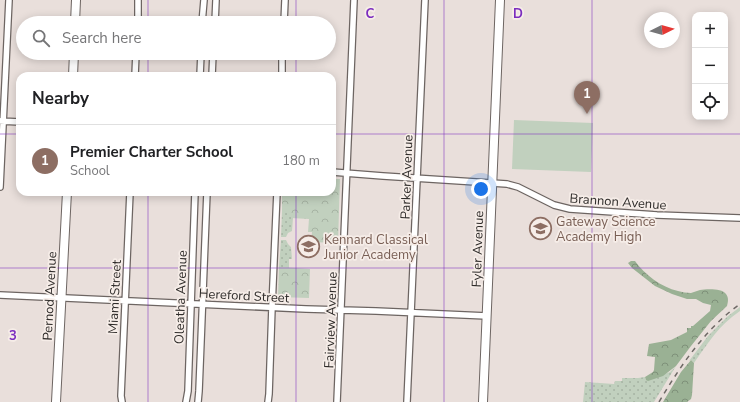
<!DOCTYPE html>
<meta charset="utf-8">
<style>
:root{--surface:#fff;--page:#f6f6f6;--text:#202124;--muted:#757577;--line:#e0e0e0;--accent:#a3073c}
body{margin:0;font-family:"Nunito Sans",sans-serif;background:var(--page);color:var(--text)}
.controls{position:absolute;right:12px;top:12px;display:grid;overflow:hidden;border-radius:8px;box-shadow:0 2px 10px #0003}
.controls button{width:36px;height:36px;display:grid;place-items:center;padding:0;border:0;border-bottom:1px solid var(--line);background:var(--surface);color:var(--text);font:20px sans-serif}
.compass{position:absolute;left:644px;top:12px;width:36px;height:36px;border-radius:50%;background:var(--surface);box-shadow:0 2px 10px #0003;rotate:85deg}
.you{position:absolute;left:481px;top:189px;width:14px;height:14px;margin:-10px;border:3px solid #fff;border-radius:50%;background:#1a73e8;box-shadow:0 0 0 6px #1a73e833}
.badge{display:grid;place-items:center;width:26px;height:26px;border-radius:50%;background:var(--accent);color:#fff;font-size:13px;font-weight:700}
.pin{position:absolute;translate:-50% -33px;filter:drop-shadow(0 1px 2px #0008)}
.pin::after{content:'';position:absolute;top:21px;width:14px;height:12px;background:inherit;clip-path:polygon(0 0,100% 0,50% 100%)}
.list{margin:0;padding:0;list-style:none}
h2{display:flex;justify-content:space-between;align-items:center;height:52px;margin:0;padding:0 16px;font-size:17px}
h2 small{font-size:13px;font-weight:400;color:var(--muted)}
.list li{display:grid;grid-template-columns:26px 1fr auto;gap:12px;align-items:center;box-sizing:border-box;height:72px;padding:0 16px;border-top:1px solid var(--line)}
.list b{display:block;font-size:15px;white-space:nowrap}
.list p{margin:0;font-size:13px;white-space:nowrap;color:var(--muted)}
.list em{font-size:13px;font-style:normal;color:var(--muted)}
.icon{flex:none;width:22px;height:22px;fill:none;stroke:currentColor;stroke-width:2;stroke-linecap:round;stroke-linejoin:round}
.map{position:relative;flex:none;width:740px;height:402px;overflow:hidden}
.search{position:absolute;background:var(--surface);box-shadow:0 2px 10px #0003;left:16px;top:16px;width:320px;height:44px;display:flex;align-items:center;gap:10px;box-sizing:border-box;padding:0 14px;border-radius:22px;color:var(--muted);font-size:15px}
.panel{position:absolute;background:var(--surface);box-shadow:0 2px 10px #0003;left:16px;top:72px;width:320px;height:124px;border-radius:12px}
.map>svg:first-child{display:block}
.grass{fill:url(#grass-dots)}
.forest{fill:url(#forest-crowns)}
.park{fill:url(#park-crowns)}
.garden{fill:#c1d0be}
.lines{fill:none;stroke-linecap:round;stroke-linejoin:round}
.street-casing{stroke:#6d6562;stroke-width:8}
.secondary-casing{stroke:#6d6562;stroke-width:10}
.street{stroke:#fff;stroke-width:5.5}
.secondary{stroke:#fff;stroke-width:8}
.rail{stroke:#6e6966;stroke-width:1.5;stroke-dasharray:5 5;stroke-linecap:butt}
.grid{fill:none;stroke:#7b2cbf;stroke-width:1;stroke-opacity:0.55}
.labels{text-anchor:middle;stroke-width:3.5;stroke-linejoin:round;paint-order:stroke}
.street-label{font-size:13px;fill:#2f2c2a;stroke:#f6ede8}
.education-label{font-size:13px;fill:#785e54;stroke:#f6ede8;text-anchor:start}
.grid-label{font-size:13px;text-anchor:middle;font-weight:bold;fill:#7b2cbf;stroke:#f6ede8;stroke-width:3.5;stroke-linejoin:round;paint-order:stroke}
</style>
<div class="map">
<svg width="740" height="402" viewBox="0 0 740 402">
<defs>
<pattern id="grass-dots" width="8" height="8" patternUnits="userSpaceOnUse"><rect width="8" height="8" fill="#c1d0be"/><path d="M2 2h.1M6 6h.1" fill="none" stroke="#a6b3a3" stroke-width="1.8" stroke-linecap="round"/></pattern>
<pattern id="forest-crowns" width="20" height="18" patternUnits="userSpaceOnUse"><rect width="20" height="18" fill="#9ab194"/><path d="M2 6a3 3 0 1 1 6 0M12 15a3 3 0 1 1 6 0" fill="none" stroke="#7e9079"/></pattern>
<pattern id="park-crowns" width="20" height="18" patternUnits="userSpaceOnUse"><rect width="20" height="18" fill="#c1d0be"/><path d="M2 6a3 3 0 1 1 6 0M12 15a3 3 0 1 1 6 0" fill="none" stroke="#a6b3a3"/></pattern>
</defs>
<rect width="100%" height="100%" fill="#e9dfdb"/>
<path class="grass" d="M282 211H292L291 218H293L292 231 288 233 286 237H281Z
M281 240H286L288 244 291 247 292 259H289V268L279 267Z
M740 307V311C719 325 708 343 694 363L691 360 689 361 708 336 728 316Z
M676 366 654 402H583L585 382 614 384 615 381H622V378H638L645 377 646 380 670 372Z"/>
<path class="forest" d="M631 261H635C645 275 661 287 678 291 682 292 687 293 691 293 694 292 697 291 700 290 706 289 722 288 726 294 729 298 728 302 727 306L711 321 691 346 676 366 663 376 648 381 646 380 645 377 653 372 654 370 655 357 647 356 649 344 671 340 687 332V328H691V326H693L710 311 711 305 703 303 696 299H687L672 294 655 286 632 268 628 263Z
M691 360 694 363 692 395 691 399 687 402H663L681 372Z"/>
<path class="park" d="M332 179H340L338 243 311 242 312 232H308L309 219 291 218V211H282V192H332Z
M279 267 310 269 309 298 278 297Z"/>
<path class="garden" d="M514 120 593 123 591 172 512 169Z"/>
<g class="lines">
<defs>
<path id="street" d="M138 23V0
M202 23 204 0
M215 23 216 0
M284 23 285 0
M135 76 136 53
M200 76 201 53
M212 76 213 53
M282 76V53
M0 121 20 122
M332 172 383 176 507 184 518 187 554 205 570 209 657 215 740 218
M0 187 9 0
M0 295 306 309 376 311 487 316
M122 402 121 396 130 192
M186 402 188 391 195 192
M198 402 199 391 207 192
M268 402 269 394 272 307 277 192
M337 402 354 0
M407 402 425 0"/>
<path id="secondary" d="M75 23 76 0
M73 76 74 53
M56 402 67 192
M483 402 500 0"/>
</defs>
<use href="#street" class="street-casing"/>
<use href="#secondary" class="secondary-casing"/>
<use href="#street" class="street"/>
<use href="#secondary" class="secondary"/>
<path class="rail" d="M659 402C681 365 705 329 740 304"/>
</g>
<path class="grid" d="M148 0V23M296 0V23M444 0V402M592 0V402M148 53V76M296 53V76M0 134H20M332 134H740M148 192V402M296 192V402M0 268H740"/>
<defs>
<symbol id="school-ring" viewBox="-11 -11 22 22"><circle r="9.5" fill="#f6ede8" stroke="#8d6e63" stroke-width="1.5"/><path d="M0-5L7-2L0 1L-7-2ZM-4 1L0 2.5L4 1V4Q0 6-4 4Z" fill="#8d6e63"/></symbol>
</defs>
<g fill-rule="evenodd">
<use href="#school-ring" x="528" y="216" width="25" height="25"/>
<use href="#school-ring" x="296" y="234" width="25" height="25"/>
</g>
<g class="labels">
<g class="street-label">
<text transform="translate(406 177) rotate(-88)" y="5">Parker Avenue</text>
<text transform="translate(618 201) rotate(4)" y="5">Brannon Avenue</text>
<text transform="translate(477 249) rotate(-88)" y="5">Fyler Avenue</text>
<text transform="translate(244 295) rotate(3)" y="5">Hereford Street</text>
<text transform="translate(49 296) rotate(-87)" y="5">Pernod Avenue</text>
<text transform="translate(114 297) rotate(-87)" y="5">Miami Street</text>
<text transform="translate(180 297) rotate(-88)" y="5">Oleatha Avenue</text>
<text transform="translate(330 320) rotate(-88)" y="5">Fairview Avenue</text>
</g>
<g class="education-label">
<text x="556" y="226">Gateway Science<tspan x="556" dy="15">Academy High</tspan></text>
<text x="324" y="244">Kennard Classical<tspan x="324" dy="15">Junior Academy</tspan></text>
</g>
</g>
<g class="grid-label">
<text x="370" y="18">C</text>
<text x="518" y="18">D</text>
<text x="13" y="340">3</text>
</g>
</svg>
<div class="controls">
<button>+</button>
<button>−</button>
<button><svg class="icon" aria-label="locate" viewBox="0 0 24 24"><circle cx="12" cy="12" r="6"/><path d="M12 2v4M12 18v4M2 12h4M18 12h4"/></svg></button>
</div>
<svg class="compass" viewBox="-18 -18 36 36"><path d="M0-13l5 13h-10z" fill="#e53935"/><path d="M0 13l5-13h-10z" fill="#757577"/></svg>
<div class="you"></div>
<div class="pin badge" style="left:587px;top:114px;background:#8d6e63">1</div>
<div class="search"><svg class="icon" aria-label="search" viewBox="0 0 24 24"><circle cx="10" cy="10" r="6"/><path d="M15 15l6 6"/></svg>Search here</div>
<section class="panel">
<h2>Nearby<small></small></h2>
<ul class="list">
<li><span class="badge" style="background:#8d6e63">1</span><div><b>Premier Charter School</b><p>School</p></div><em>180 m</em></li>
</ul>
</section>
</div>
